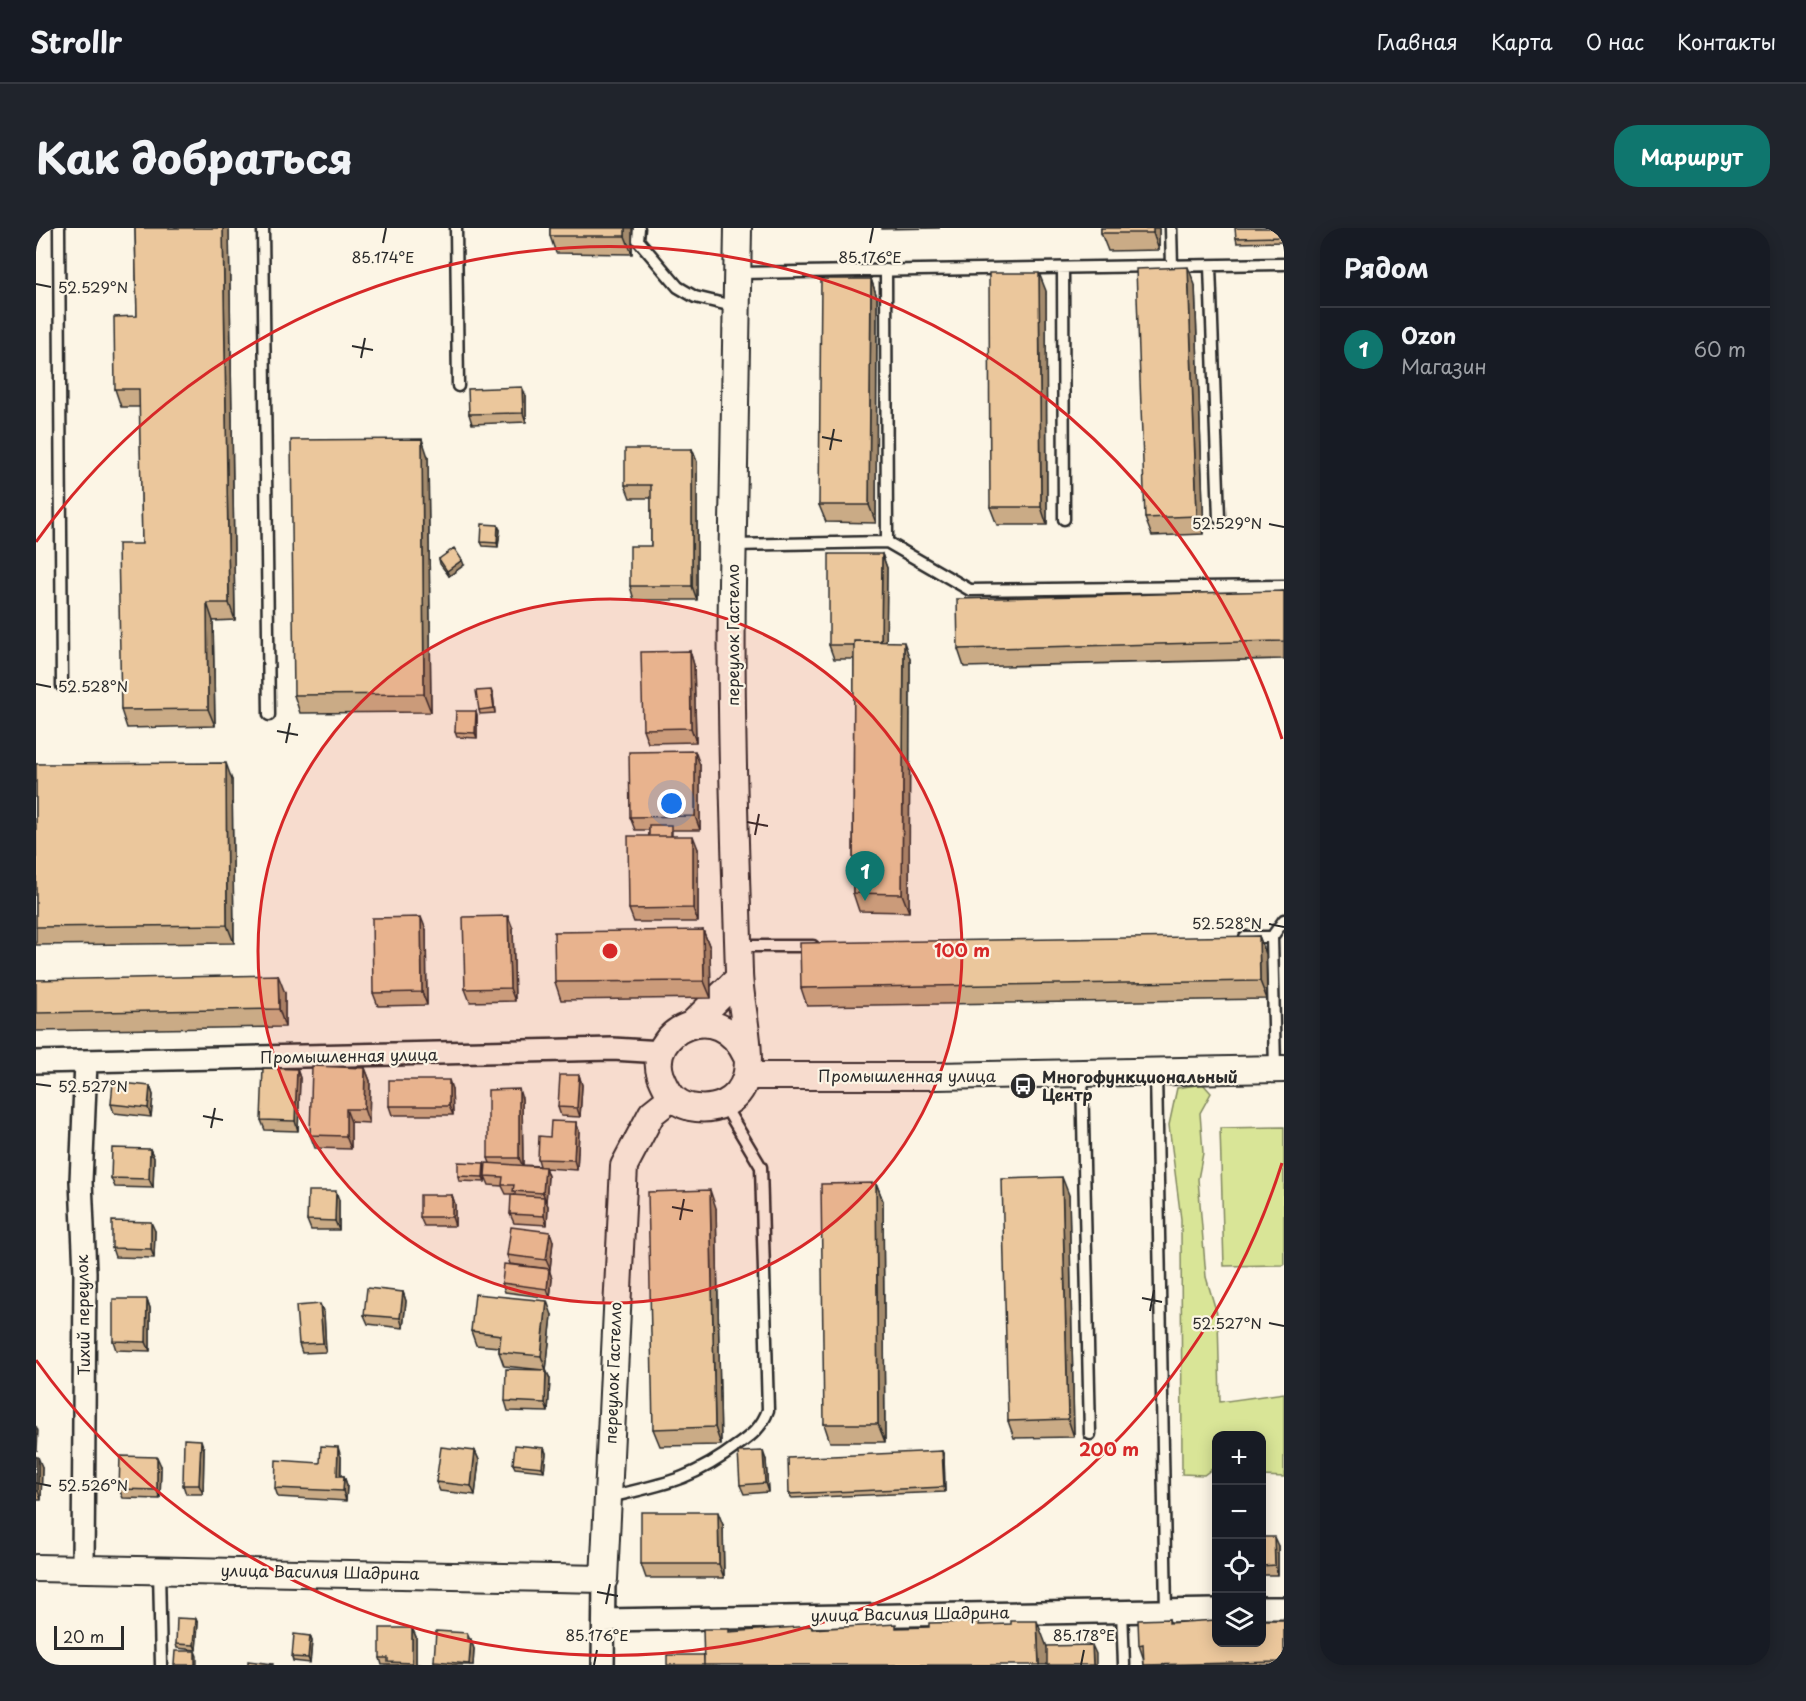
<!DOCTYPE html>
<html lang="ru">
<meta charset="utf-8">
<style>
:root{--surface:#171b24;--page:#20242c;--text:#f1f3f6;--muted:#9ea1a6;--line:#363941;--accent:#0f766e}
body{margin:0;font-family:"Playpen Sans",sans-serif;background:var(--page);color:var(--text)}
.controls{position:absolute;right:18px;bottom:18px;display:grid;overflow:hidden;border-radius:12px;box-shadow:0 3px 15px #0003}
.controls button{width:54px;height:54px;display:grid;place-items:center;padding:0;border:0;border-bottom:2px solid var(--line);background:var(--surface);color:var(--text);font:30px sans-serif}
.scale{position:absolute;left:18px;bottom:15px;width:70px;box-sizing:border-box;padding-left:6px;border:3px solid #2b2b2b;border-top:0;font-size:16px;line-height:21px;white-space:nowrap;color:#2b2b2b;-webkit-text-stroke:4px #fcf5e5;paint-order:stroke}
.you{position:absolute;left:636px;top:576px;width:21px;height:21px;margin:-15px;border:4px solid #fff;border-radius:50%;background:#1a73e8;box-shadow:0 0 0 9px #1a73e833}
.badge{display:grid;place-items:center;width:39px;height:39px;border-radius:50%;background:var(--accent);color:#fff;font-size:20px;font-weight:700}
.pin{position:absolute;translate:-50% -50px;filter:drop-shadow(0 2px 3px #0008)}
.pin::after{content:'';position:absolute;top:32px;width:21px;height:18px;background:inherit;clip-path:polygon(0 0,100% 0,50% 100%)}
.list{margin:0;padding:0;list-style:none}
h2{display:flex;justify-content:space-between;align-items:center;height:78px;margin:0;padding:0 24px;font-size:26px}
h2 small{font-size:20px;font-weight:400;color:var(--muted)}
.list li{display:grid;grid-template-columns:39px 1fr auto;gap:18px;align-items:center;box-sizing:border-box;height:84px;padding:0 24px;border-top:2px solid var(--line)}
.list b{display:block;font-size:22px;white-space:nowrap}
.list p{margin:0;font-size:20px;white-space:nowrap;color:var(--muted)}
.list em{font-size:20px;font-style:normal;color:var(--muted)}
.icon{flex:none;width:33px;height:33px;fill:none;stroke:currentColor;stroke-width:2;stroke-linecap:round;stroke-linejoin:round}
.map{position:relative;flex:none;width:1248px;height:1437px;overflow:hidden;border-radius:24px}
header{display:flex;align-items:center;gap:36px;box-sizing:border-box;height:84px;padding:0 30px;background:var(--surface);border-bottom:2px solid var(--line)}
header strong{font-size:28px}
nav{display:flex;gap:33px;margin-inline-start:auto;font-size:21px}
.intro{display:flex;align-items:center;justify-content:space-between;box-sizing:border-box;height:144px;padding:0 36px}
h1{margin:0;font-size:42px}
.button{padding:15px 27px;border-radius:24px;background:var(--accent);color:#fff;font-size:21px;font-weight:700}
main{display:flex;gap:36px;padding:0 36px}
aside{flex:1;background:var(--surface);border-radius:24px;box-shadow:0 3px 15px #0003}
.map>svg:first-child{display:block}
.green{fill:#d9e597;stroke:#828861;stroke-width:1.5}
.lines{fill:none;stroke-linecap:round;stroke-linejoin:round}
.service-casing{stroke:#2b2b2b;stroke-width:15}
.minor-casing{stroke:#2b2b2b;stroke-width:26}
.tertiary-casing{stroke:#2b2b2b;stroke-width:30}
.service{stroke:#fcf5e5;stroke-width:10}
.minor{stroke:#fcf5e5;stroke-width:21}
.tertiary{stroke:#fcf5e5;stroke-width:26}
.wall{fill:#caab86;stroke:#2b2b2b;stroke-width:1.5}
.shaded-wall{fill:#a48b6d;stroke:#2b2b2b;stroke-width:1.5}
.building{fill:#ebc79c;stroke:#2b2b2b;stroke-width:1.5}
.ticks{fill:none;stroke:#2b2b2b;stroke-width:2}
.ring{fill:none;stroke:#d62828;stroke-width:3}
.labels{text-anchor:middle;stroke-width:4.5;stroke-linejoin:round;paint-order:stroke}
.street-label{font-size:16px;fill:#2b2b2b;stroke:#fcf5e5}
.poi-label{font-size:16px;font-weight:bold;fill:#2b2b2b;stroke:#fcf5e5;text-anchor:start}
.ticks-label{font-size:15px;text-anchor:middle;fill:#2b2b2b;stroke:#fcf5e5;stroke-width:4.5;stroke-linejoin:round;paint-order:stroke}
.centre{fill:#d62828;stroke:#fcf5e5;stroke-width:3}
.ring-label{font-size:18px;text-anchor:middle;font-weight:bold;fill:#d62828;stroke:#fcf5e5;stroke-width:4.5;stroke-linejoin:round;paint-order:stroke}
</style>
<header>
<strong>Strollr</strong>
<nav><a>Главная</a><a>Карта</a><a>О нас</a><a>Контакты</a></nav>
</header>
<div class="intro"><h1>Как добраться</h1><a class="button">Маршрут</a></div>
<main>
<div class="map">
<svg width="1248" height="1437" viewBox="0 0 1248 1437">
<rect width="100%" height="100%" fill="#fcf5e5"/>
<filter id="ink" filterUnits="userSpaceOnUse"><feTurbulence type="fractalNoise" baseFrequency=".0167" numOctaves="2"/><feDisplacementMap in="SourceGraphic" scale="12" xChannelSelector="R" yChannelSelector="G"/><feConvolveMatrix kernelMatrix="1 2 1 2 8 2 1 2 1" color-interpolation-filters="sRGB"/></filter>
<g filter="url(#ink)">
<path class="green" d="M1167 856 1175 865 1164 885 1167 925 1162 951 1170 1049 1182 1089 1184 1174 1248 1165V1249L1226 1248V1208L1216 1207 1215 1205 1180 1208V1238L1168 1247 1146 1246 1145 991 1133 897 1141 860Z
M1248 899V1037L1188 1038 1184 900Z"/>
<g class="lines">
<defs>
<path id="service" d="M23 0 26 458
M227 0 233 487
M420 0 422 158
M603 0 602 12 642 59 659 69 701 79
M1135 0 1136 38
M1174 38 1183 290
M1027 40 1028 291
M850 42 851 314 934 362 1248 358
M702 45 1248 36
M697 317 851 314
M1209 709H1236L1239 841
M1236 709 1248 692
M702 718H777
M1120 845 1130 1383
M1046 846 1054 1206
M573 1269C628 1256 656 1252 702 1217 716 1207 726 1199 732 1182L725 939 688 877
M123 1341 125 1437
M1086 1382 1088 1437"/>
<path id="minor" d="M0 834 577 821 626 824
M47 1339 49 1044 45 953 50 834
M1226 1380H1248
M568 1392 1180 1382
M567 1437 568 1351"/>
<path id="tertiary" d="M702 0C700 118 698 237 696 355 694 484 699 614 703 744 703 772 717 823 710 849 703 875 678 884 654 879 637 875 631 863 625 848 609 805 682 765 711 829
M657 795 703 750
M711 848H901L1248 841
M0 1340 568 1351 588 938 616 885 635 870"/>
</defs>
<use href="#service" class="service-casing"/>
<use href="#minor" class="minor-casing"/>
<use href="#tertiary" class="tertiary-casing"/>
<use href="#service" class="service"/>
<use href="#minor" class="minor"/>
<use href="#tertiary" class="tertiary"/>
</g>
<path class="wall" d="M99 0H193L199 392 177 393 179 498 91 500 85 482 106 316 104 179H85L79 161 101 88Z
M514 0H596V26L520 25 514 8Z
M846 0H904L846 1Z
M1065 0H1123V22L1072 23 1065 5Z
M1248 0V14L1201 15 1200 10Z
M835 51 841 69 840 295 790 294 783 277Z
M1159 57 1168 306 1116 308 1109 290Z
M1010 63 1011 297H961L954 279Z
M490 168V194L436 196 433 186Z
M656 221 661 234V372H598L594 358 615 318V270H594L589 257Z
M392 229 395 484 264 485 258 467Z
M464 302 462 319 447 318 445 314Z
M846 326 851 340 850 413 874 431 873 684 823 683 817 665 818 431H798L793 417Z
M403 331 428 337 413 348 404 336Z
M1248 363V431L928 439 922 421Z
M654 423 658 437 660 514 612 515 607 501Z
M457 467 459 485 444 486 443 482Z
M440 483 441 487V510L421 509 419 504Z
M0 536 196 552 198 715 0 717Z
M664 537V602H636V608L662 621V694H598L593 681 613 608V602H599L594 589Z
M477 701 479 773 434 774 429 761Z
M390 702 391 777 342 778 337 765Z
M667 702 674 720 675 770 525 772 519 754Z
M1223 708 1230 726 1231 771 771 778 765 760Z
M0 752 249 765V799L0 803Z
M329 840 334 853 333 895 315 894V921L279 920 274 907Z
M261 841 264 850 262 903 229 902 225 892Z
M543 847 546 857 544 889 525 888 522 879Z
M114 858 117 867 115 889 78 885 75 876Z
M416 861 417 887H356L353 878Z
M486 871 487 937 504 938 502 931 514 909 540 894 543 903 541 942 509 940 512 948 510 974 512 978 511 997 478 995 474 986 479 966H470L466 958 453 957 449 948 454 935 452 930Z
M114 921 118 930 117 960 79 959 75 950Z
M448 935 449 939V954L423 953 422 948Z
M840 955 847 973 849 1214H794L788 1196Z
M416 967 419 976V998H388L384 989Z
M1033 967 1038 1209 978 1210 972 1193Z
M303 972V1002H275L271 992Z
M680 980 685 1217 624 1218 617 1201Z
M119 1003 118 1030 79 1029 76 1020Z
M517 1013 514 1041 474 1036 471 1027Z
M513 1041 516 1051 514 1070 469 1064 466 1055Z
M367 1064 370 1073 367 1100 332 1096 328 1087Z
M111 1071 114 1080V1123L80 1122 77 1113Z
M288 1085 290 1124 266 1125 263 1116Z
M516 1087 510 1142 514 1151 512 1184 472 1183 469 1173 508 1142 468 1138 463 1124V1119L440 1117 435 1103Z
M508 1220 510 1225 508 1243 479 1240 477 1236Z
M168 1221 167 1266H150L147 1257Z
M439 1223 443 1232 439 1267 404 1263 400 1254Z
M906 1223 908 1227 909 1264 755 1270 753 1266Z
M0 1229 6 1239 5 1272H0Z
M305 1229V1248H308L311 1257 310 1273 242 1269 239 1260 284 1235Z
M730 1232 732 1264 708 1266 704 1257Z
M125 1238 124 1271 87 1270 83 1261Z
M687 1297 688 1350H610L605 1336Z
M1226 1309 1242 1318V1347H1226Z
M1248 1389V1437H1108L1107 1429 1103 1417 1133 1391 1134 1394 1180 1414 1248 1392Z
M162 1395 160 1422 141 1420 140 1416Z
M376 1400 380 1409V1436L389 1437H346L344 1430Z
M431 1405 438 1421 437 1437H399L398 1433Z
M274 1408 276 1413 274 1435 257 1433 256 1429Z"/>
<path class="shaded-wall" d="M187 0H193L199 392 193 375Z
M589 0H596V26L589 8Z
M1117 0H1123V22L1117 5Z
M1152 39 1159 57 1168 306 1161 288Z
M1003 45 1010 63 1011 297 1005 279Z
M835 51 841 69 840 295 833 277Z
M486 159 490 168V194L487 185Z
M386 211 392 229 395 484 388 466Z
M656 221 661 234V372L656 358Z
M462 297 464 302 462 319 461 315Z
M846 326 851 340 850 431 845 418Z
M426 332 428 337 413 348 411 343Z
M171 375 177 393 179 498 172 481Z
M868 414 874 431 873 684 866 666Z
M654 423 658 437 660 514 655 500Z
M455 462 457 467 459 485 458 480Z
M440 483 441 487V510L439 505Z
M659 523 664 537V602L659 588Z
M190 535 196 552 198 715 191 697Z
M657 608 662 621V694L657 680Z
M472 688 477 701 479 773 474 760Z
M385 689 390 702 391 777 386 764Z
M667 702 674 720 675 770 668 753Z
M1223 708 1230 726 1231 771 1224 753Z
M242 747 249 765V799L243 781Z
M329 840 334 853 333 895 328 881Z
M261 841 264 850 262 903 259 893Z
M543 847 546 857 544 889 541 880Z
M413 852 416 861 417 887 413 878Z
M114 858 117 867 115 889 112 880Z
M483 861 486 871 487 939 483 930Z
M310 881 315 894V921L310 908Z
M540 894 543 903 541 942 538 932Z
M114 921 118 930 117 960 113 951Z
M448 935 449 939V954L447 949Z
M509 939 512 948 510 974 507 965Z
M1026 949 1033 967 1038 1209 1032 1191Z
M840 955 847 973 849 1214 842 1196Z
M674 962 680 980 685 1217 679 1199Z
M300 963 303 972V1002L299 993Z
M416 967 419 976V998L416 989Z
M508 969 512 978 511 997 508 988Z
M115 994 119 1003 118 1030 115 1021Z
M514 1004 517 1013 514 1041 510 1032Z
M513 1041 516 1051 514 1070 511 1061Z
M367 1064 370 1073 367 1100 364 1090Z
M111 1071 114 1080V1123L110 1114Z
M511 1073 516 1087 510 1142 505 1128Z
M284 1076 288 1085 290 1124 287 1115Z
M510 1142 514 1151 512 1184 509 1175Z
M0 1198 2 1203 1 1223 0 1219Z
M165 1212 168 1221 167 1266 163 1257Z
M302 1219 305 1229 304 1257 301 1248Z
M508 1220 510 1225 508 1243 506 1239Z
M439 1223 443 1232 439 1267 435 1258Z
M727 1223 730 1232 732 1264 729 1255Z
M906 1223 908 1227 909 1264 908 1259Z
M2 1229 6 1239 5 1272 2 1263Z
M121 1229 125 1238 124 1271 121 1262Z
M308 1248 311 1257 310 1273 307 1263Z
M682 1284 687 1297 688 1350 683 1336Z
M1238 1309 1242 1318V1347L1239 1337Z
M160 1391 162 1395 160 1422 158 1417Z
M1001 1393 1014 1427V1437H1003Z
M376 1400 380 1409V1437H377L376 1435Z
M274 1408 276 1413 274 1435 272 1430Z
M435 1411 438 1421 437 1437H434L433 1436Z
M1056 1417 1060 1426V1437H1057Z
M159 1423 161 1428V1437H159Z"/>
<path class="building" d="M99 0H187L193 375H171L172 481 85 482 82 316H106L103 161H79L78 89 101 88Z
M514 0H589V8H514Z
M1065 0H1117V5H1065Z
M1199 0H1248V9L1200 10Z
M1152 39 1161 288 1109 290 1100 41Z
M953 45H1003L1005 279H954Z
M785 51H835L833 277H783Z
M486 159 487 185 433 186 432 161Z
M386 211 388 466 258 467 255 212Z
M589 221H656V358H594V318H615V257H589Z
M446 296 462 297 461 315 445 314Z
M418 320 426 332 411 343 403 331Z
M793 326H846L845 413H818V417H793Z
M1248 363V413L922 421 921 371Z
M818 413 868 414 866 666 817 665Z
M654 423 655 500 607 501 605 424Z
M455 462 458 480 443 482 440 463Z
M420 483H440L439 505 419 504Z
M659 523V588L594 589 593 524Z
M190 535 191 697 0 699V536Z
M613 597H635V608H613Z
M592 608H657V680L593 681Z
M472 688 474 760 429 761 427 689Z
M385 689 386 764 337 765 336 690Z
M667 702 668 753 519 754 518 704Z
M1223 708 1224 753 765 760 764 715Z
M242 747 243 781 0 785V752Z
M276 838 329 840 328 881H310V908L274 907Z
M227 840 261 841 259 893 225 892Z
M524 847H543L541 880 522 879Z
M353 852H413V878H353Z
M77 854 114 858 112 880 75 876Z
M483 861V930H452V862Z
M515 893 540 894 538 932 502 931 503 908 514 909Z
M76 920 114 921 113 951 75 950Z
M422 934 448 935 447 949 422 948Z
M450 935 509 939 507 965 477 963 478 957H466L467 949 449 948Z
M1026 949 1032 1191 972 1193 966 951Z
M840 955 842 1196H788L785 956Z
M674 962 679 1199 617 1201 612 964Z
M272 963H300L299 993 271 992Z
M384 967H416V989H384Z
M475 967 508 969V988L474 986Z
M76 993 115 994V1021L76 1020Z
M475 999 514 1004 510 1032 471 1027Z
M468 1036 513 1041 511 1061 466 1055Z
M331 1060 367 1064 364 1090 328 1087Z
M439 1066 511 1073 505 1128 463 1124 465 1107 435 1103Z
M77 1071H111L110 1114 77 1113Z
M284 1076 287 1115 263 1116 260 1078Z
M470 1141 510 1142 509 1175 469 1173Z
M148 1211 165 1212 163 1257H147Z
M479 1217 508 1220 506 1239 477 1236Z
M285 1218 302 1219 301 1248H308L307 1263 239 1260 240 1232 284 1235Z
M405 1219 439 1223 435 1258 400 1254Z
M727 1223 729 1255 704 1257 702 1224Z
M906 1223 908 1259 753 1266 752 1230Z
M84 1228 121 1229V1262L83 1261Z
M0 1229H2V1263H0Z
M605 1284H682L683 1336H605Z
M1226 1309H1238L1239 1337 1226 1338Z
M1248 1389V1434L1108 1437 1107 1416 1103 1417 1102 1392 1133 1391V1395L1180 1392V1414H1226V1392H1248Z
M141 1390 160 1391 158 1417 140 1416Z
M975 1393H1001L1003 1437H668L667 1401H693V1404L775 1398 776 1401 860 1396V1400L893 1399V1395L943 1394V1397L975 1396Z
M344 1400H376V1435L352 1434V1430H344Z
M400 1403 431 1405V1411H435L433 1436 398 1433Z
M258 1406 274 1408 272 1430 256 1429Z
M1056 1417 1057 1437H1011V1418Z
M139 1423H159V1437H138Z
M631 1427H668V1437H631Z
M212 1433 237 1436V1437H212Z"/>
</g>
<path class="ticks" d="M347 15 350 0M834 15 837 0M0 56 15 59M316 118 337 122M325 130 329 110M786 209 806 213M794 222 798 201M1233 296 1248 299M0 456 15 459M241 503 262 507M250 515 254 495M711 594 732 598M719 607 723 586M1233 696 1248 699M0 856 15 858M167 888 187 892M175 900 179 880M636 979 657 983M644 992 648 971M1106 1070 1126 1074M1114 1083 1118 1062M1233 1095 1248 1098M0 1255 15 1258M561 1364 582 1368M570 1376 574 1356M558 1437 561 1422M1045 1437 1048 1422"/>
<circle cx="574" cy="723" r="352" fill="#d62828" fill-opacity=".12"/>
<g class="ring">
<circle cx="574" cy="723" r="352"/>
<path d="M1246 935A705 705 0 0 1 0 1132M0 314A705 705 0 0 1 1246 511"/>
</g>
<defs>
<symbol id="bus-disc" viewBox="-11 -11 22 22"><circle r="9.5" fill="#2b2b2b" stroke="#fcf5e5"/><path d="M-5-6H5V4H4V6H2V4H-2V6H-4V4H-5ZM-3.5-4V0h7V-4ZM-3.5 1.2v1.5H-2V1.2ZM2 1.2v1.5H3.5V1.2Z" fill="#fff"/></symbol>
</defs>
<g fill-rule="evenodd">
<use href="#bus-disc" x="972" y="843" width="30" height="30"/>
</g>
<g class="labels">
<g class="street-label">
<text transform="translate(697 407) rotate(-90)" y="6">переулок Гастелло</text>
<text transform="translate(313 828) rotate(-1)" y="6">Промышленная улица</text>
<text x="871" y="854">Промышленная улица</text>
<text transform="translate(47 1087) rotate(-91)" y="6">Тихий переулок</text>
<text transform="translate(577 1145) rotate(-88)" y="6">переулок Гастелло</text>
<text transform="translate(284 1344) rotate(1)" y="6">улица Василия Шадрина</text>
<text transform="translate(874 1386) rotate(-1)" y="6">улица Василия Шадрина</text>
</g>
<g class="poi-label">
<text x="1006" y="855">Многофункциональный<tspan x="1006" dy="18">Центр</tspan></text>
</g>
</g>
<g class="ticks-label">
<text x="347" y="35">85.174°E</text>
<text x="834" y="35">85.176°E</text>
<text x="57" y="65">52.529°N</text>
<text x="1191" y="301">52.529°N</text>
<text x="57" y="464">52.528°N</text>
<text x="1191" y="701">52.528°N</text>
<text x="57" y="864">52.527°N</text>
<text x="1191" y="1101">52.527°N</text>
<text x="57" y="1263">52.526°N</text>
<text x="561" y="1413">85.176°E</text>
<text x="1048" y="1413">85.178°E</text>
</g>
<circle cx="574" cy="723" r="9" class="centre"/>
<g class="ring-label">
<text x="926" y="729">100 m</text>
<text x="1073" y="1228">200 m</text>
</g>
</svg>
<div class="controls">
<button>+</button>
<button>−</button>
<button><svg class="icon" aria-label="locate" viewBox="0 0 24 24"><circle cx="12" cy="12" r="6"/><path d="M12 2v4M12 18v4M2 12h4M18 12h4"/></svg></button>
<button><svg class="icon" aria-label="layers" viewBox="0 0 24 24"><path d="M12 4l9 5-9 5-9-5zM3 14l9 5 9-5"/></svg></button>
</div>
<div class="scale">20 m</div>
<div class="you"></div>
<div class="pin badge" style="left:829px;top:673px">1</div>
</div>
<aside>
<h2>Рядом<small></small></h2>
<ul class="list">
<li><span class="badge">1</span><div><b>Ozon</b><p>Магазин</p></div><em>60 m</em></li>
</ul>
</aside>
</main>
